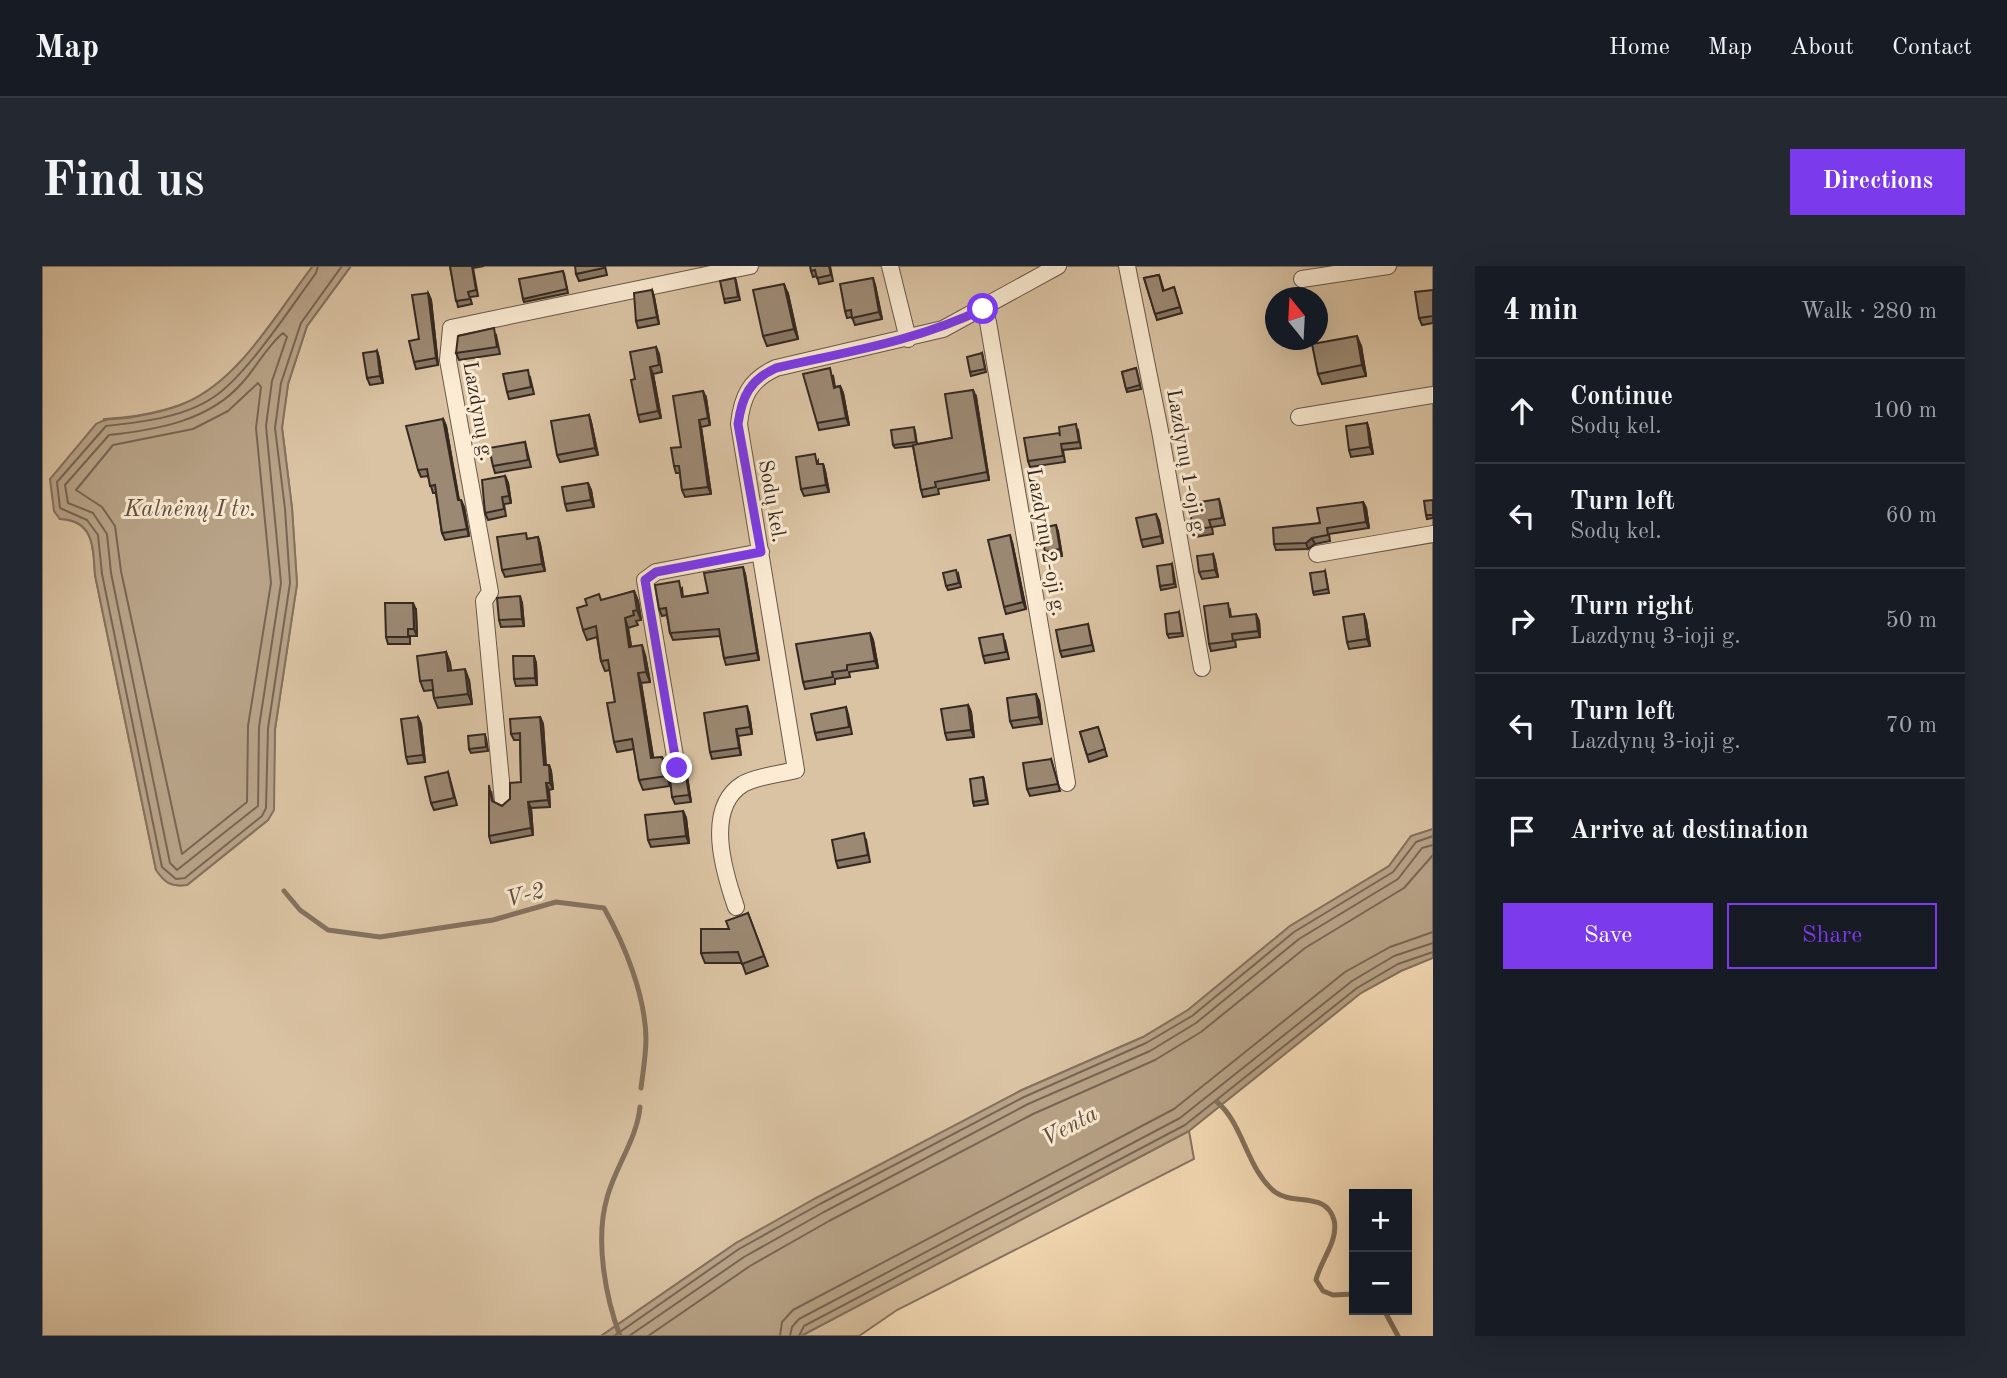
<!DOCTYPE html>
<meta charset="utf-8">
<style>
:root{--surface:#171b24;--page:#242831;--text:#f1f3f6;--muted:#9ea1a6;--line:#363941;--accent:#7c3aed}
body{margin:0;font-family:"Old Standard TT",serif;background:var(--page);color:var(--text)}
.controls{position:absolute;right:21px;bottom:21px;display:grid;overflow:hidden;border-radius:0px;box-shadow:0 7px 28px #0002}
.controls button{width:63px;height:63px;display:grid;place-items:center;padding:0;border:0;border-bottom:2px solid var(--line);background:var(--surface);color:var(--text);font:35px sans-serif}
.compass{position:absolute;left:1223px;top:21px;width:63px;height:63px;border-radius:50%;background:var(--surface);box-shadow:0 7px 28px #0002;rotate:342deg}
.stop{position:absolute;width:21px;height:21px;margin:-16px;border:5px solid #7c3aed;border-radius:50%;background:#fff}
.stop.end{background:#7c3aed;border-color:#fff;box-shadow:0 2px 7px #0008}
.list{margin:0;padding:0;list-style:none}
h2{display:flex;justify-content:space-between;align-items:center;height:91px;margin:0;padding:0 28px;font-size:30px}
h2 small{font-size:23px;font-weight:400;color:var(--muted)}
.list li{display:grid;grid-template-columns:46px 1fr auto;gap:21px;align-items:center;box-sizing:border-box;height:105px;padding:0 28px;border-top:2px solid var(--line)}
.list b{display:block;font-size:26px;white-space:nowrap}
.list p{margin:0;font-size:23px;white-space:nowrap;color:var(--muted)}
.list em{font-size:23px;font-style:normal;color:var(--muted)}
.actions{display:flex;gap:14px;padding:21px 28px}
.actions a{flex:1;padding:16px 0;border:2px solid var(--accent);border-radius:0px;text-align:center;font-size:24px;color:var(--accent)}
.actions .main{background:var(--accent);color:#fff}
.icon{flex:none;width:38px;height:38px;fill:none;stroke:currentColor;stroke-width:2;stroke-linecap:round;stroke-linejoin:round}
.map{position:relative;flex:none;width:1391px;height:1070px;overflow:hidden;border-radius:0px}
header{display:flex;align-items:center;gap:42px;box-sizing:border-box;height:98px;padding:0 35px;background:var(--surface);border-bottom:2px solid var(--line)}
header strong{font-size:33px}
nav{display:flex;gap:38px;margin-inline-start:auto;font-size:24px}
.intro{display:flex;align-items:center;justify-content:space-between;box-sizing:border-box;height:168px;padding:0 42px}
h1{margin:0;font-size:49px}
.button{padding:18px 32px;border-radius:0px;background:var(--accent);color:#fff;font-size:24px;font-weight:700}
main{display:flex;gap:42px;padding:0 42px}
aside{flex:1;background:var(--surface);border-radius:0px;box-shadow:0 7px 28px #0002}
.map>svg:first-child{display:block}
.green{fill:#dac3a3;stroke:#887662;stroke-width:2;fill-rule:evenodd}
.water{fill:#b8a388;stroke:#84725f;stroke-width:2}
.lines{fill:none;stroke-linecap:round;stroke-linejoin:round}
.shore{stroke:#765;stroke-width:2}
.stream{stroke:#84725f;stroke-width:5}
.street-casing{stroke:#675749;stroke-width:18}
.street{stroke:#fcecd4;stroke-width:16}
.wall{fill:#867663;stroke:#362922;stroke-width:2}
.shaded-wall{fill:#6d6050;stroke:#362922;stroke-width:2}
.building{fill:#9c8973;stroke:#362922;stroke-width:2}
.route{stroke:#7c3aed;stroke-width:9}
.labels{text-anchor:middle;stroke-width:6;stroke-linejoin:round;paint-order:stroke}
.street-label{font-size:21px;fill:#362922;stroke:#fcecd4}
.water-label{font-size:23px;font-style:italic;fill:#5d4e41;stroke:#fcecd4}
</style>
<header>
<strong>Map</strong>
<nav><a>Home</a><a>Map</a><a>About</a><a>Contact</a></nav>
</header>
<div class="intro"><h1>Find us</h1><a class="button">Directions</a></div>
<main>
<div class="map">
<svg width="1391" height="1070" viewBox="0 0 1391 1070">
<rect width="100%" height="100%" fill="#fbe2bd"/>
<filter id="stains"><feTurbulence type="fractalNoise" baseFrequency=".00286" numOctaves="4"/><feColorMatrix values="0 0 0 0 .2 0 0 0 0 .09 0 0 0 0 .02 0 0 0 .5 -.17"/></filter>
<radialGradient id="worn" r=".72"><stop offset=".6" stop-color="#630" stop-opacity="0"/><stop offset="1" stop-color="#630" stop-opacity=".3"/></radialGradient>
<path class="green" d="M0 0H271C248 30 198 106 170 124 138 143 98 151 62 153L18 253C52 255 51 281 53 309L114 604C123 617 129 621 145 619L226 554 231 544 233 463 255 318 250 242 240 161 246 118 265 60 309 0H1391V563L1369 570 1347 600 1248 660 1146 744 1101 771 980 824 694 977 559 1070H0ZM1234 32H1276V74H1234Z
M1147 865 1152 893 855 1044 817 1070H759Z"/>
<path class="water" d="M271 0H309L265 60 246 118 240 162 250 242 255 318 233 463 232 544 226 554 145 619C129 621 123 617 114 604L53 309C51 281 52 254 18 253L12 245 8 213 54 158C64 152 73 153 85 152 103 149 126 145 143 137 198 114 235 46 271 0Z
M1391 563V692L1359 705 1319 727 1147 865 759 1070H559L694 977 774 932 980 824 1101 771 1146 744 1248 660 1347 600 1369 570Z"/>
<g class="lines">
<path class="shore" d="M276 0 274 7C249 41 208 104 176 128 146 151 101 156 64 160L15 216 18 242 45 254 56 269 60 308 120 601 134 613 143 612 220 550 224 542 226 462 248 317 243 243 233 162 239 117 259 57 300 0
M241 67 245 71 230 115 224 160 239 317 217 461 216 540 135 604 128 597 69 307 65 268 51 247 26 237 23 219 67 169C114 164 167 155 200 117 214 102 225 80 241 67Z
M216 117 219 121 214 162 229 317 206 460 205 536 140 588 79 305 73 260 60 241 34 224 71 179 151 163 186 145Z
M572 1070 697 983 778 938 982 831 1104 777 1150 750 1252 666 1351 606 1374 576 1391 570
M587 1070 702 991 782 946 986 838 1108 785 1154 757 1257 673 1356 613 1380 582 1391 579
M606 1070 708 1000 787 955 991 848 1113 794 1159 766 1263 682 1362 622 1391 589
M738 1070 740 1056 751 1044 1132 843 1303 706 1348 681 1391 666
M748 1070 750 1061 757 1053 1138 852 1310 715 1352 690 1391 677
M757 1070 762 1060 1143 859 1315 722 1356 698 1391 686"/>
<path class="stream" d="M242 625 258 644 286 664 338 671 451 654 514 636 562 642C583 679 603 729 604 772 604 789 601 806 599 822
M1175 836C1201 857 1205 904 1233 926 1252 940 1284 925 1292 954 1297 975 1278 995 1274 1014L1281 1025 1291 1029 1312 1028
M1342 1044 1356 1070
M578 1070C563 1030 553 973 565 932 573 901 595 873 598 841"/>
<defs>
<path id="street" d="M848 0 866 73
M1085 0 1118 165 1160 402
M1260 13 1346 0
M941 43 946 56 1025 517
M1257 151 1391 129
M1275 288 1391 268
M635 502 603 314 614 306 719 286
M461 536 442 335 448 326 406 94 409 62 708 0
M694 641C682 606 662 542 701 518 715 510 738 508 754 504L697 158C700 130 708 114 734 102L901 63 1016 0"/>
</defs>
<use href="#street" class="street-casing"/>
<use href="#street" class="street"/>
</g>
<path class="wall" d="M408 0H442L431 2 436 30 428 31 430 38 416 41Z
M563 0 565 9 537 15 534 8Z
M788 0 791 15 777 18 775 10 771 11 769 5Z
M522 8 526 27 482 36 481 33Z
M1117 9 1122 25 1132 21 1140 47 1115 54 1102 12Z
M694 15 698 34 683 37 682 33Z
M833 19 840 53 813 59 810 51 805 52 803 45Z
M610 24 612 31 617 58 596 62 594 55Z
M1391 24V57L1380 59 1377 52Z
M386 27 389 34 396 99 374 103 372 96Z
M746 28 756 73 725 80 721 70Z
M454 69 458 88 417 94 414 87Z
M1319 80 1324 110 1280 118 1276 108Z
M614 81 617 88 620 106 611 108 619 152 598 156 596 149 593 113Z
M335 85 337 92 341 117 328 119 325 112Z
M940 87 944 106 929 110 928 106Z
M1094 102 1099 123 1085 126 1080 106Z
M791 109 793 121 798 120 801 127 807 159 777 164 775 157Z
M488 111 492 128 467 133 465 126Z
M934 131 947 214 896 223 897 228 881 231 879 224 871 180 853 182 851 179 873 165 875 178 910 172Z
M664 132 668 159 659 161 669 228 643 231 640 224 638 207H634L632 200 639 181Z
M547 149 549 156 556 189 518 196 515 189Z
M401 153 404 160 417 234 422 241 427 270 403 274 400 267 394 227H391L386 210 379 211 376 204Z
M1325 157 1327 164 1331 188 1309 191 1307 184Z
M1036 164 1039 182 1021 184 1023 196 988 201 986 195Z
M483 176 489 201 453 207 451 200Z
M776 195V198H781L783 205 787 226 762 230 759 223Z
M463 210 466 217 469 237 462 238 464 250 446 254 443 247Z
M549 224 552 241 525 245 523 238Z
M1177 233 1179 240 1183 259 1170 261 1171 268 1154 271 1151 264 1154 244Z
M1391 234V252L1385 253 1384 249Z
M1321 236 1324 242 1327 262 1287 268 1288 275 1273 278 1266 283 1234 284 1232 278Z
M1117 255 1121 277 1101 281 1099 274Z
M1016 266 1020 290 1005 293 1003 286Z
M496 271 498 278 503 305 463 311 460 304 486 273Z
M970 276 984 343 964 348 962 341Z
M1171 288 1173 295 1176 311 1160 313 1157 306Z
M1130 298 1134 321 1119 324 1118 320Z
M1283 305 1287 327 1272 329 1271 326Z
M916 307 919 321 906 324 904 320Z
M703 308 717 394 684 399 682 392 678 370 631 374 628 367 625 349 620 350 617 343 640 322 641 331 666 327Z
M592 325 596 335 599 354 594 355 596 359 586 362 589 381 603 389 608 416 599 417 611 492 620 491 624 501 628 520 601 524 597 514 592 483 575 486 572 476 573 436 568 404 563 405 559 395 555 371 545 374 541 364 545 339Z
M480 337 482 360 459 361 457 354Z
M374 344 375 370H368V378H346L344 371Z
M1188 344 1189 351 1217 355 1218 371 1193 374 1194 381 1169 385 1167 378Z
M1137 346 1141 370 1127 372 1125 368Z
M1324 355 1328 380 1307 383 1305 376Z
M1046 358 1052 385 1020 391 1018 385Z
M828 367 831 374 836 402 807 406 808 411 793 413V418L763 423 761 416Z
M963 375 967 393 943 397 941 390Z
M404 386 408 397 409 405 427 414 430 438 396 442 392 432 391 424 382 425 378 415Z
M494 397 495 419 474 420 472 413Z
M997 435 1000 458 971 462 968 455Z
M926 439 929 446 932 471 905 474 903 467Z
M804 441 806 448 810 468 775 474 773 467Z
M707 447 710 468 696 470 699 489 670 493 668 486Z
M376 451 379 458 383 496 366 498 364 491Z
M498 451 501 458 504 499H507L509 505 511 523 507 524 508 541 489 542 491 569 449 577 447 570 449 525 451 536 460 540 468 533 479 516 478 474H472L469 468Z
M1056 461 1065 490 1047 496 1038 466Z
M444 472 446 485 429 487 427 483Z
M1009 493 1018 525 988 530 985 523Z
M643 503 645 510 649 536 633 538 630 531Z
M406 506 415 539 392 544 389 537Z
M942 514 946 538 932 540 931 536Z
M641 545 644 552 647 577 609 581 606 574Z
M824 574 828 596 796 602 794 595Z
M706 647 726 700 704 708 700 697H663L659 687Z"/>
<path class="shaded-wall" d="M831 12 833 19 840 53 837 46Z
M742 18 746 28 756 73 752 63Z
M610 24 612 31 617 58 615 51Z
M386 27 389 34 396 99 394 92Z
M1315 70 1319 80 1324 110 1320 99Z
M335 85 337 92 341 117 338 110Z
M608 101 611 108 619 152 616 145Z
M798 120 801 127 807 159 804 152Z
M931 124 934 131 947 214 945 206Z
M661 125 664 132 668 159 666 152Z
M547 149 549 156 556 189 553 182Z
M401 153 404 160 418 241 416 234Z
M657 154 659 161 669 228 666 221Z
M1325 157 1327 164 1331 188 1328 181Z
M781 198 783 205 787 226 784 219Z
M463 210 466 217 469 237 467 230Z
M546 217 549 224 552 241 549 234Z
M419 234 422 241 427 270 425 263Z
M1321 236 1324 242 1327 262 1324 256Z
M1114 248 1117 255 1121 277 1119 270Z
M1014 259 1016 266 1020 290 1018 283Z
M968 269 970 276 984 343 981 336Z
M496 271 498 278 503 305 500 298Z
M1270 272 1273 278 1266 283 1264 277Z
M1171 288 1173 295 1176 311 1173 304Z
M701 301 703 308 717 394 715 387Z
M592 325 596 335 599 354 595 344Z
M478 330 480 337 482 360 480 353Z
M371 337 374 344 375 370 372 363Z
M1214 348 1217 355 1218 371 1216 365Z
M1322 348 1324 355 1328 380 1325 373Z
M583 352 586 362 591 391 587 381Z
M828 367 831 374 836 402 833 395Z
M600 379 603 389 608 416 604 406Z
M404 386 408 397 410 415 406 405Z
M492 390 494 397 495 419 493 412Z
M423 403 427 414 430 438 426 428Z
M596 407 599 417 613 502 609 492Z
M994 428 997 435 1000 458 997 451Z
M926 439 929 446 932 471 929 464Z
M705 440 707 447 710 468 708 461Z
M376 451 379 458 383 496 381 489Z
M498 451 501 458 504 505 502 499Z
M694 463 696 470 699 489 697 482Z
M620 491 624 501 628 520 625 510Z
M507 499 509 505 511 523 508 517Z
M643 503 645 510 649 536 647 529Z
M504 517 507 524 508 541 506 534Z
M486 536 489 542 491 569 489 562Z
M641 545 644 552 647 577 644 570Z"/>
<path class="building" d="M408 0H430L434 24 426 26 428 33 414 35Z
M533 0H562V2L534 8Z
M768 0H787L789 9 775 12 773 4 769 5Z
M521 5 525 23 481 33 477 13Z
M1117 9 1121 25 1132 21 1138 41 1113 48 1102 12Z
M693 12 696 31 682 33 678 15Z
M831 12 837 46 810 52 809 44 803 45 798 18Z
M742 18 752 63 721 70 711 24Z
M610 24 615 51 594 55 592 27Z
M1391 24V50L1377 52 1373 26Z
M386 27 394 92 372 96 367 75 377 73 370 29Z
M452 62 455 81 414 87 416 70Z
M1315 70 1320 99 1276 108 1270 78Z
M614 81 617 99 608 101 616 145 596 149 589 114 593 113 588 86Z
M335 85 338 110 325 112 321 87Z
M940 87 943 103 928 106 925 91Z
M788 102 792 122 798 120 804 152 775 157 761 108Z
M1094 102 1098 119 1084 123 1080 106Z
M486 104 489 121 465 126 461 108Z
M931 124 945 206 893 216 894 221 879 224 871 179 910 172 903 128Z
M661 125 666 152 657 154 666 221 640 224 637 200H632L629 182 639 181 631 130Z
M547 149 553 182 515 189 509 155Z
M401 153 416 234H419L425 263 400 267 393 219 388 220 385 203 376 204 364 160Z
M1325 157 1328 181 1307 184 1304 160Z
M1034 158 1037 176 1019 178 1021 190 986 195 982 172 1017 167 1018 170 1017 161Z
M872 161 874 176 851 179 849 164Z
M483 176 486 194 451 200 447 182Z
M773 188 775 198H781L784 219 759 223 754 191Z
M463 210 467 230 460 231 462 243 443 247 440 214Z
M546 217 549 234 523 238 520 221Z
M1177 233 1180 252 1167 254 1169 261 1151 264 1148 245 1154 244 1152 237Z
M1391 234V249H1384L1382 235Z
M1321 236 1324 256 1285 262 1286 269 1270 272 1264 277 1232 278 1231 262 1278 257 1275 242Z
M1114 248 1119 270 1099 274 1094 252Z
M1014 259 1018 283 1003 286 999 262Z
M484 267 485 273 496 271 500 298 460 304 455 271Z
M968 269 981 336 962 341 946 274Z
M1171 288 1173 304 1157 306 1155 290Z
M1130 298 1132 318 1118 320 1115 300Z
M701 301 715 387 682 392 677 363 628 367 624 342 617 343 613 319 637 315 640 331 666 327 662 307Z
M914 304 917 317 904 320 901 307Z
M1283 305 1286 323 1271 326 1268 307Z
M592 325 595 344 591 345 592 349 583 352 587 381 600 379 604 406 596 407 609 492 620 491 625 510 597 514 590 473 572 476 565 437 573 436 566 394 559 395 554 360 541 364 535 342 545 339 543 333 557 328 559 334Z
M478 330 480 353 457 354 455 332Z
M343 337H371L372 363H366V371H344Z
M1186 337 1188 351 1214 348 1216 365 1190 368 1191 375 1167 378 1162 340Z
M1137 346 1140 367 1125 368 1123 348Z
M1322 348 1325 373 1305 376 1301 351Z
M1046 358 1050 379 1018 385 1014 364Z
M828 367 833 395 805 399V404L790 406 791 411 761 416 754 378Z
M961 368 964 386 941 390 937 372Z
M404 386 406 405 423 403 426 428 392 432 390 414 378 415 375 390Z
M471 390H492L493 412 472 413Z
M994 428 997 451 968 455 965 432Z
M926 439 929 464 903 467 899 443Z
M705 440 708 461 694 463 697 482 668 486 662 447Z
M804 441 807 461 773 467 769 448Z
M376 451 381 489 364 491 359 453Z
M498 451 502 499H507L508 517H504L506 534 486 536 489 562 447 570V519L450 535 460 540 468 533V517L479 516 478 467 469 468 468 453Z
M1056 461 1063 483 1045 489 1038 466Z
M443 468 444 481 427 483 426 470Z
M1009 493 1016 518 985 523 981 497Z
M643 503 647 529 630 531 627 505Z
M406 506 412 532 389 537 383 511Z
M941 511 944 534 931 536 928 513Z
M641 545 644 570 606 574 603 549Z
M822 567 826 589 794 595 790 574Z
M706 647 722 690 700 698 696 686 659 687V663H687L684 655Z"/>
<g class="lines">
<path class="route" d="M635 502 603 314 614 306 719 286 696 158C700 130 708 114 734 102 804 86 875 75 941 43"/>
</g>
<g class="labels">
<g class="street-label">
<text transform="translate(437 145) rotate(80)" y="7">Lazdynų g.</text>
<text transform="translate(1145 197) rotate(80)" y="7">Lazdynų 1-oji g.</text>
<text transform="translate(731 235) rotate(80)" y="7">Sodų kel.</text>
<text transform="translate(1005 276) rotate(80)" y="7">Lazdynų 2-oji g.</text>
</g>
<g class="water-label">
<text x="148" y="250">Kalnėnų I tv.</text>
<text transform="translate(483 628) rotate(-15)" y="8">V-2</text>
<text transform="translate(1027 859) rotate(-28)" y="8">Venta</text>
</g>
</g>
<rect width="100%" height="100%" filter="url(#stains)"/>
<rect width="100%" height="100%" fill="url(#worn)"/>
</svg>
<div class="controls">
<button>+</button>
<button>−</button>
</div>
<svg class="compass" viewBox="-18 -18 36 36"><path d="M0-13l5 13h-10z" fill="#e53935"/><path d="M0 13l5-13h-10z" fill="#9ea1a6"/></svg>
<div class="stop" style="left:941px;top:43px"></div>
<div class="stop end" style="left:635px;top:502px"></div>
</div>
<aside>
<h2>4 min<small>Walk · 280 m</small></h2>
<ul class="list">
<li><svg class="icon" aria-label="ahead" viewBox="0 0 24 24"><path d="M12 20V5M6 11l6-6 6 6"/></svg><div><b>Continue</b><p>Sodų kel.</p></div><em>100 m</em></li>
<li><svg class="icon" aria-label="left" viewBox="0 0 24 24"><path d="M17 20v-9H6M10 6l-5 5 5 5"/></svg><div><b>Turn left</b><p>Sodų kel.</p></div><em>60 m</em></li>
<li><svg class="icon" aria-label="right" viewBox="0 0 24 24"><path d="M7 20v-9h11M14 6l5 5-5 5"/></svg><div><b>Turn right</b><p>Lazdynų 3-ioji g.</p></div><em>50 m</em></li>
<li><svg class="icon" aria-label="left" viewBox="0 0 24 24"><path d="M17 20v-9H6M10 6l-5 5 5 5"/></svg><div><b>Turn left</b><p>Lazdynų 3-ioji g.</p></div><em>70 m</em></li>
<li><svg class="icon" aria-label="arrive" viewBox="0 0 24 24"><path d="M6 21V4h12l-3 4 3 4H6"/></svg><div><b>Arrive at destination</b></div></li>
</ul>
<div class="actions"><a class="main">Save</a><a>Share</a></div>
</aside>
</main>
